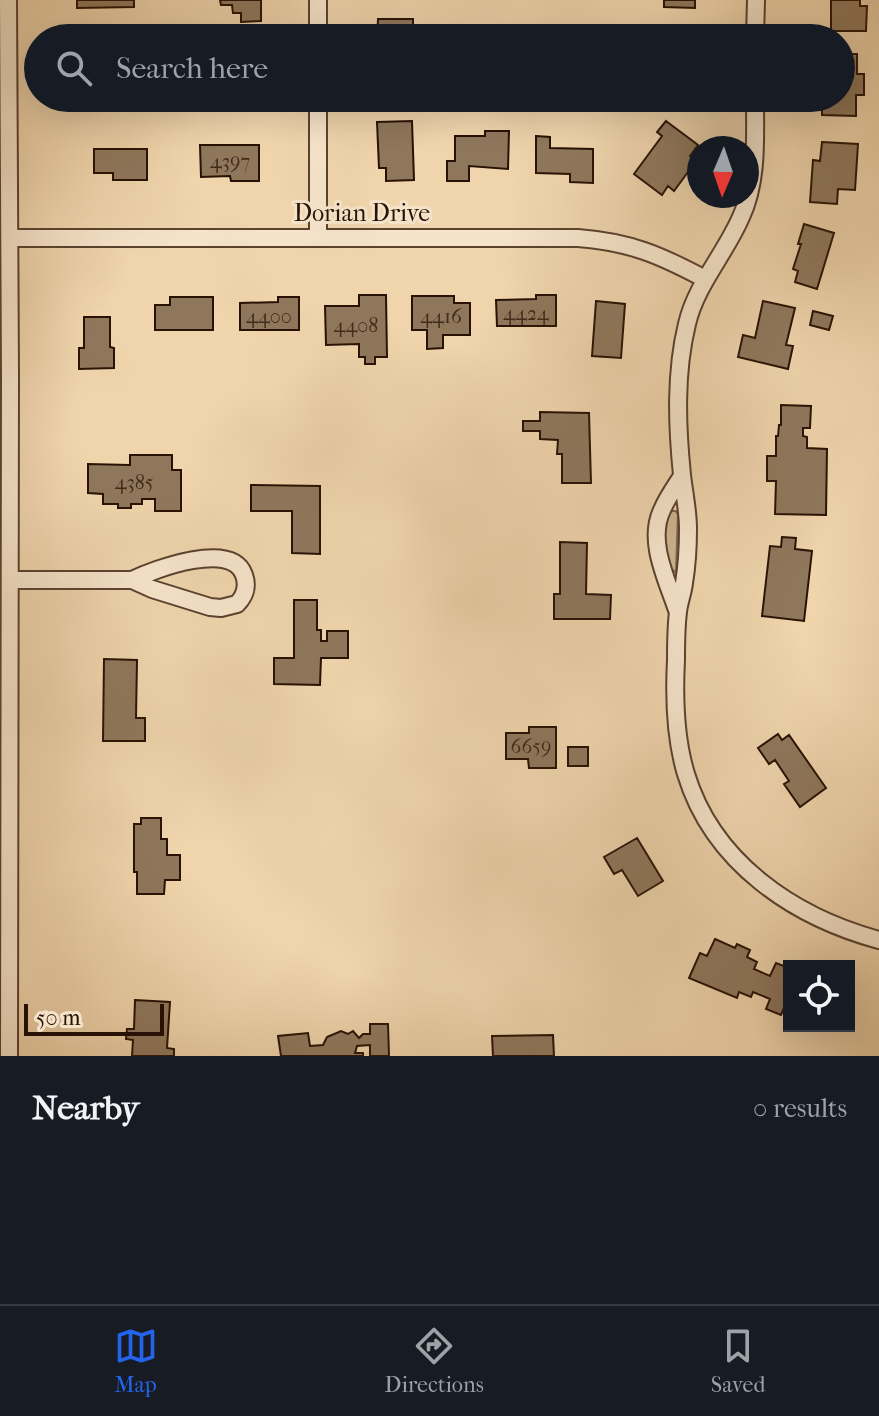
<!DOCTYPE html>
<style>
:root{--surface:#171b24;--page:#20242c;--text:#f1f3f6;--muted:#9ea1a6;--line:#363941;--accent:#2563eb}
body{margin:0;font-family:"IM FELL French Canon",serif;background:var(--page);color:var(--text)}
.controls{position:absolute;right:24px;bottom:24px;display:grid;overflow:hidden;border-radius:0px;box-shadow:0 8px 32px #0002}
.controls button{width:72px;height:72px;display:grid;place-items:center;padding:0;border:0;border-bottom:2px solid var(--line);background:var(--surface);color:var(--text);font:40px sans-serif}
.compass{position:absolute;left:687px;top:136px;width:72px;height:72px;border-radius:50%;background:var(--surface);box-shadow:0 8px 32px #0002;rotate:182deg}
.scale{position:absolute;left:24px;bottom:20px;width:140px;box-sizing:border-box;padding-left:8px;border:4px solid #281205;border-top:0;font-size:22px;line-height:28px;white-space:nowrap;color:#281205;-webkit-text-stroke:6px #f5e3c9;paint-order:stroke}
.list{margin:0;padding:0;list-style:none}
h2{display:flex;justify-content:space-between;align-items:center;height:104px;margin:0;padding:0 32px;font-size:34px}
h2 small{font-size:26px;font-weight:400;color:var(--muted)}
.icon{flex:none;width:44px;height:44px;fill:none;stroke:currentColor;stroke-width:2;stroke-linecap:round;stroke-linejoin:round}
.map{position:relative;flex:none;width:879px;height:1056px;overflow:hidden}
.search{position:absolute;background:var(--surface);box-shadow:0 8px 32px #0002;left:24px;right:24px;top:24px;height:88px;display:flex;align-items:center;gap:20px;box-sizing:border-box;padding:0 28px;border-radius:44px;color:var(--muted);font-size:30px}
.sheet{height:248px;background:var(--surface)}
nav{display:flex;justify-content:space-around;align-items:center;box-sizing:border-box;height:112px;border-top:2px solid var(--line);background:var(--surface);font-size:22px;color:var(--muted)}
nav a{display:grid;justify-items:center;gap:4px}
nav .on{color:var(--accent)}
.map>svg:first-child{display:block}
.green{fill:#cdb390;stroke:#7a624a;stroke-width:2}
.building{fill:#8f775c;stroke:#281205;stroke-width:2}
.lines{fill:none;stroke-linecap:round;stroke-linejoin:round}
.street-casing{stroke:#5a422f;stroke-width:20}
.street{stroke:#f5e3c9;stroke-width:16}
.labels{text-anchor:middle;stroke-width:6;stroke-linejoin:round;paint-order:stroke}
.number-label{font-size:20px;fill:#422b1b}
.street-label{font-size:24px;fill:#281205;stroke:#f5e3c9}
</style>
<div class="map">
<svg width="879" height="1056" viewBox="0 0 879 1056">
<rect width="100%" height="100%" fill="#efd4ac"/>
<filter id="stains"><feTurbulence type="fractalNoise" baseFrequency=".0025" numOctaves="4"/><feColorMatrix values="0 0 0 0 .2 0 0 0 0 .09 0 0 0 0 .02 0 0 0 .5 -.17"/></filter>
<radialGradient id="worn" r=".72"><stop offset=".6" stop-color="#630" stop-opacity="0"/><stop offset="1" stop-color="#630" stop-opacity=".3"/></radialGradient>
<path class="green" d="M672 511H676L678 515 676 573C665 564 661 540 664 526 664 521 667 517 669 512Z"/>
<path class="building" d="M77 0H134V7L77 8Z
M220 0H261V21L241 22V13H233L232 5H221Z
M664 0H695V8L664 7Z
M831 0H860V6H867L866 31H831Z
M378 19H413V38H377Z
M841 54H857V74H864V95H856V116L822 115V98H841Z
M221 98H247V107H222Z
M412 121 414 180 386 181V168H379L377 122Z
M666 121 698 145 690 156 696 161 674 191 668 186 662 195 634 174 662 136 657 132Z
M485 131H509L508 169 469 166V181H447V161H455V136H485Z
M536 136 550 137V148L593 149V183L570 182V174L536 173Z
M822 142 858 144 855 190 838 189 837 204 810 202 813 160 820 161Z
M200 145H259V181H231L230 176 201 177Z
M94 149H147V180H113V173H94Z
M804 224 834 233 817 289 795 282 798 271 793 269 801 244H798Z
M359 295H386L387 357H375V364H365V357H359V344L326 345 325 306H359Z
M536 295H556V326H497L496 300 536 299Z
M412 296H454V303H470V335H443V348L427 349V330H412Z
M170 297H213V330H155V305H170Z
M278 297H299V330H240V303L278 302Z
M596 301 625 304 621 358 592 356Z
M763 301 795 308 786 345 793 346 788 369 738 357 743 335 755 338Z
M813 311 833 316 829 330 810 325Z
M84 317H110V347L114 348V368L79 369V348H84Z
M781 405 811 406 810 428H803V436L807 437V448L827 449 826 515 775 514 776 481H767V456H776V436H778L779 425H781Z
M540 412 589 413 591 483H562V454H557L558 440 540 439V431H523V421H540Z
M130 455H172V470H181V511H155V499H142V504H131V508H118V504H103V494L88 493V464L130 465Z
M251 485 320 486V554L292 553V511H251Z
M782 537 796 538 795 549 812 551 804 621 762 616 770 546 781 547Z
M560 542 587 543 586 594 611 595 610 619H554V594H560Z
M294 600H317V630H321V641H327V631H348V658H321L320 685 274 684V658H294Z
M104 659 137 660 136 718H145V741H103Z
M529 727H556V768H529L528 759H506V733H529Z
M778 734 782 740 789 735 826 788 800 807 784 784 789 781 775 760 769 764 758 748Z
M568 747H588V766H568Z
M141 818H161V839H167V855H180V880H165L164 894H137V872H134V824H141Z
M637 838 663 881 638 896 622 870 614 874 604 857Z
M715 939 735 948 737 944 750 950 747 957 757 962 754 969 770 976 776 963 789 968V996L781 1015 766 1009 770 999 753 992 751 997 739 992 737 998 689 978 700 953 707 956Z
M135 1000 170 1002 167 1048 174 1049V1056H132L133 1040 126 1039 127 1029H134Z
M370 1024H388L389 1056H370V1045L357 1046 355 1053H363V1056H281L278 1036 308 1033 310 1046 323 1045 327 1037 341 1031 348 1034 353 1031 359 1038 363 1034H370Z
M553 1035 554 1056H493L492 1036Z"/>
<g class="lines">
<defs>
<path id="street" d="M8 0 10 375 9 1056
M318 0V38
M755 38 756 0
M318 98V237
M755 98C755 137 758 181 741 217 725 254 696 285 687 324 675 373 677 425 682 475 684 493 688 510 688 529 688 547 687 565 684 583 683 593 679 602 678 612 676 628 676 645 676 660 674 698 675 738 686 774 713 863 794 917 879 940
M10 238H578C630 242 660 255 705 279
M10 580H132L152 589 210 607 221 608 237 604C245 596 248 586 244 575 232 540 155 569 132 580
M677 610C667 580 647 541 662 510 667 498 675 487 682 476"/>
</defs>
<use href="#street" class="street-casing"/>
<use href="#street" class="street"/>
</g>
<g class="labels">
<g class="number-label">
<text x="230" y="168">4397</text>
<text x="526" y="320">4424</text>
<text x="269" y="323">4400</text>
<text x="441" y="323">4416</text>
<text x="356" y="332">4408</text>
<text x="134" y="489">4385</text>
<text x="531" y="753">6659</text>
</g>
<g class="street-label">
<text x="362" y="221">Dorian Drive</text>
</g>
</g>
<rect width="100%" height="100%" filter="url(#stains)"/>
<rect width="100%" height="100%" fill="url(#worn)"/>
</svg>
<div class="controls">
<button><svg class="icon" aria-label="locate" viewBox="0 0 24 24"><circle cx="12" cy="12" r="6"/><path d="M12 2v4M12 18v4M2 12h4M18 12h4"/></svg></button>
</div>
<svg class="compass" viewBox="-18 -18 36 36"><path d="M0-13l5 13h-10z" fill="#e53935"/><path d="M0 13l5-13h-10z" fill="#9ea1a6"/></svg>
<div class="scale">50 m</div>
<div class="search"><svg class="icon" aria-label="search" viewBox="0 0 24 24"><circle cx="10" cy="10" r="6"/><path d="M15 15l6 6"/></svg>Search here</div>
</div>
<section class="sheet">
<h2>Nearby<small>0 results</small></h2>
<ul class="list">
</ul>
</section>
<nav>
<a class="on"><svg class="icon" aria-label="map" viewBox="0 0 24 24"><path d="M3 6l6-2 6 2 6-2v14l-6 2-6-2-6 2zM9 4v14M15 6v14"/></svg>Map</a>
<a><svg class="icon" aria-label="directions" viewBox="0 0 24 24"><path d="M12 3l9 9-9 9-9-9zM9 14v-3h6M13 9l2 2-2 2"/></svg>Directions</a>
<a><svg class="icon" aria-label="saved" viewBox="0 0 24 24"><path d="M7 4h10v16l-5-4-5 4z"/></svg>Saved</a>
</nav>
